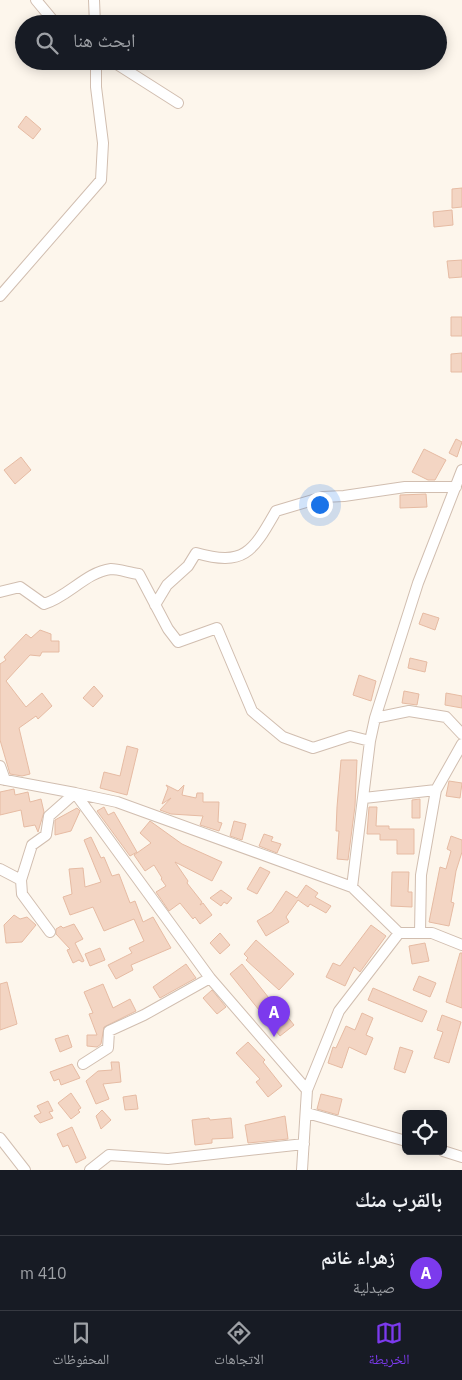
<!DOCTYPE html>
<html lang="ar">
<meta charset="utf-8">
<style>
:root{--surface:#171b24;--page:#20242c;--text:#f1f3f6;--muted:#9ea1a6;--line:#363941;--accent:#7c3aed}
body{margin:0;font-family:"IBM Plex Sans","Noto Naskh Arabic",sans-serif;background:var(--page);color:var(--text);direction:rtl}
.controls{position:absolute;right:15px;bottom:15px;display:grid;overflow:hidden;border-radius:8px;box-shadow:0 2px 12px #0003}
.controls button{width:45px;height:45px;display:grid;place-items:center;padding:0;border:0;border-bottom:1px solid var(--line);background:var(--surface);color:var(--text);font:25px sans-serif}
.you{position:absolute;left:319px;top:504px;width:18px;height:18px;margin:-12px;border:4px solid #fff;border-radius:50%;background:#1a73e8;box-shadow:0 0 0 8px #1a73e833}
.badge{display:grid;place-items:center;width:32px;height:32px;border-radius:50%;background:var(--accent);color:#fff;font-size:16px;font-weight:700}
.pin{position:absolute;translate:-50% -41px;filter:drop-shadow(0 1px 2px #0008)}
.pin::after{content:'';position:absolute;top:26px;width:18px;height:15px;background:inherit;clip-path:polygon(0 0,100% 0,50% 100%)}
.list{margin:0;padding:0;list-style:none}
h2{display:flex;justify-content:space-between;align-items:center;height:65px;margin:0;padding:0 20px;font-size:21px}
h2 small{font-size:16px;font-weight:400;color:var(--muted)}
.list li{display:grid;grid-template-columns:32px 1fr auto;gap:15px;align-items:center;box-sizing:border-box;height:75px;padding:0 20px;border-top:1px solid var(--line)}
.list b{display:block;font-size:19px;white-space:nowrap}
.list p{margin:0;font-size:16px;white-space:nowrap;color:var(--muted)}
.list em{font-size:16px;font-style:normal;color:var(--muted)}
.icon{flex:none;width:28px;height:28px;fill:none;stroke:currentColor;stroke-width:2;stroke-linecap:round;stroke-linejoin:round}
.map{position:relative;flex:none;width:462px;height:1170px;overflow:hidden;direction:ltr}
.search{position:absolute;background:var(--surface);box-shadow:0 2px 12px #0003;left:15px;right:15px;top:15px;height:55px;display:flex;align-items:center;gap:12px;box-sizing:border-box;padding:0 18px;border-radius:28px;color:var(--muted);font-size:19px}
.sheet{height:140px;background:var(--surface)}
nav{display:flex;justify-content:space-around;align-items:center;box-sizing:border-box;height:70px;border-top:1px solid var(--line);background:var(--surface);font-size:14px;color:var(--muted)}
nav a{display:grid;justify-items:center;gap:2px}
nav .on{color:var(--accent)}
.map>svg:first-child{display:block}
.building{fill:#f3d5c3;stroke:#e6bba3}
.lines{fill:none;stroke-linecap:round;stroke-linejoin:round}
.minor-casing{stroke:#d1beb0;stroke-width:12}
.minor{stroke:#fff;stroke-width:10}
</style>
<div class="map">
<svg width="462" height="1170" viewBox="0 0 462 1170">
<rect width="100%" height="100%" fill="#fdf6ec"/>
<path class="building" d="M26 116 41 129 33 139 18 127Z
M462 188V207L452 208V189Z
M452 210 453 225 434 227 433 212Z
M462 260V277L449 278 447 261Z
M451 317H462V336H451Z
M462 353V372H451V354Z
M456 439 462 442 457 457 449 453Z
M424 449 446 460 435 480H428L412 472Z
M21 457 31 470 15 484 4 470Z
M426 494 427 507 400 508V495Z
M423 613 439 618 435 630 419 624Z
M40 630 51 634V641H59V652H42L40 656 30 655 6 681 26 707 42 693 52 706 38 719 36 716 19 728 30 774 22 776 10 774 0 740V664L6 660 4 657 26 634 31 638Z
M410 658 427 662 425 672 408 668Z
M359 675 376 681 371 701 353 695Z
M94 686 103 696 93 707 83 698Z
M404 691 419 694 417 705 402 703Z
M446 693 462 696V708L445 705Z
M127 746 138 749 127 795 100 788 104 772 120 776Z
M341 760H357L355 806 348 860 337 859 339 831H336L337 807Z
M449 781 462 783 460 798 446 796Z
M166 785 178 791 184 785 182 795 196 798 197 793H203V802H219L218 822 222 823 219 831 200 825 203 816 171 814 160 810 171 798 162 804 168 788Z
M14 789 15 795 28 792 30 802 41 799 44 812 38 832 35 825 24 827 21 810 0 815V792Z
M420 799V818H412V800Z
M104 807 108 815 114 812 137 852 130 856 97 811Z
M369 807H377L376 826H389V829H414V854H397V840H380V834H367Z
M77 808 80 811 71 831 55 835V820Z
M150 821 182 844 222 862 212 881 175 862 188 881 187 883 202 902 200 905 203 903 212 915 200 924 195 917 193 919 180 903 169 911 156 892 166 886 161 879 162 878 154 865 145 871 134 855 151 843 140 833Z
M234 821 246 824 242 840 230 836Z
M264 834 273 837 271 841 281 844 277 853 259 846Z
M451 836 462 840V852L456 871 451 902 454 903 449 926 429 922 440 867 446 869 451 851 447 849Z
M91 837 101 858 104 857 112 876 119 874 130 903 135 901 143 922 153 917 171 948 131 965 133 970 116 979 108 965 132 953 129 948 144 941 134 919 104 931 93 907 70 915 63 897 72 894 69 869 83 868 85 887 101 882 84 840Z
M260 867 270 872 257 894 247 889Z
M392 872H409L408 892H412V907L391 906Z
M306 885 318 893 315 897 331 906 326 913 310 904 308 907 298 900 286 917 289 922 266 936 257 921 272 912 286 891 297 898Z
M221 890 232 898 227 904 224 902 221 906 210 898Z
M14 915 20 919 27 917 36 925 22 942 6 943 4 925Z
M74 924 83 939 75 943 84 961 82 962 79 960 73 963 67 950 70 949 56 934V929L61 926 63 928Z
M371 925 386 936 360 972 354 967 345 986 326 977 333 963 340 966Z
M220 933 230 945 220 954 210 943Z
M256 940 294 974 279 990 246 960 248 958 244 954Z
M425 943 429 961 412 964 409 946Z
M100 948 105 960 90 966 85 954Z
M460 953H462V1008L446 1002Z
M186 964 196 978 160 998 153 987Z
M242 964 280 1012 282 1010 294 1025 280 1036 230 974Z
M419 976 436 983 430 997 413 990Z
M7 982 17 1024 0 1030V984Z
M103 984 113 1008 130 999 136 1011 104 1027 101 1044 97 1047 87 1046V1035H97L89 1014 93 1013 84 992Z
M373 988 427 1011 422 1022 368 1000Z
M212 990 226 1007 217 1014 203 998Z
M362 1013 373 1018 366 1035 373 1038 366 1055 349 1047 342 1068 328 1063 333 1047 336 1048 346 1026 355 1030Z
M442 1015 461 1022 449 1063 434 1058 443 1032 437 1030Z
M68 1035 72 1047 60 1052 55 1039Z
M248 1042 265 1060 263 1062 282 1086 268 1097 256 1082 260 1079 236 1053Z
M400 1047 413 1051 405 1073 394 1069Z
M111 1062H119L121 1082 103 1084 109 1099 96 1104 86 1081 98 1071 112 1070Z
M72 1064 80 1078 61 1085 59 1079 54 1081 50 1072Z
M71 1093 81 1108 78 1110 80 1112 71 1119 58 1103Z
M321 1094 342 1099 338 1115 317 1109Z
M136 1095 138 1109 125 1110 123 1097Z
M48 1101 53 1111 49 1112 53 1118 40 1123 34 1116 41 1113 37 1106Z
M102 1110 111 1120 101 1129 96 1116Z
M285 1116 288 1139 248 1143 245 1125Z
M209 1118 210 1120 231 1118 233 1138 212 1139V1143L195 1145 192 1120Z
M72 1127 86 1158 76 1163 68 1145 63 1147 57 1134Z"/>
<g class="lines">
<defs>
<path id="minor" d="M36 0 56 24
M94 0 95 24
M112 61 178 103
M0 296 101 180 103 143 96 87V61
M0 592 20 587 44 604C68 597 86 572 111 569 119 569 130 573 139 574L168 629 178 642 217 628 252 711 283 737 313 748 350 736 370 741
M155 605 167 585 188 566 196 553C245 567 253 551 276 511L323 497 344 496 405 487H456
M375 718 409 711 446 717 462 734
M0 766 5 780
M0 779 75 793 210 978 307 1090 302 1170
M364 798 436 790
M0 869 21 880
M352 887 370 741 375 718 418 583 462 470
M50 932 22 894 21 880 32 845 46 835 49 816 75 793 117 802 352 887 399 933H432L462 945
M420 933 421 875 436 790 462 744
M83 1064 108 1048 109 1031 144 1015 210 978
M307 1090 339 1011 399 933
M307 1113 406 1141
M0 1138 25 1170
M443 1151 462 1157
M90 1170 109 1155 168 1159 304 1144"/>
</defs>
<use href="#minor" class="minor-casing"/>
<use href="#minor" class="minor"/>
</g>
</svg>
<div class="controls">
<button><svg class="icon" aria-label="locate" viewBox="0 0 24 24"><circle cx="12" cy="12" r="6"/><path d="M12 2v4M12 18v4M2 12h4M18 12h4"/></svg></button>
</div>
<div class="you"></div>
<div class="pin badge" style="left:274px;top:1037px">A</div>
<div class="search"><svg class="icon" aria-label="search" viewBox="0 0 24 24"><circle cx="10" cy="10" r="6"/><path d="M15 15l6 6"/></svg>ابحث هنا</div>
</div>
<section class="sheet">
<h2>بالقرب منك<small></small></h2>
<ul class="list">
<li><span class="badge">A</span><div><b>زهراء غانم</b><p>صيدلية</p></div><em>410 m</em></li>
</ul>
</section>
<nav>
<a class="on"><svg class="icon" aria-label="map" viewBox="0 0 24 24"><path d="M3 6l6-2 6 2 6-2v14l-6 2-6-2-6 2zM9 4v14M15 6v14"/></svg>الخريطة</a>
<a><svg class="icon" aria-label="directions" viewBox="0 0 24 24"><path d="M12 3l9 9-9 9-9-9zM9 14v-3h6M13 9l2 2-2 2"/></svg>الاتجاهات</a>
<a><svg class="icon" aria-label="saved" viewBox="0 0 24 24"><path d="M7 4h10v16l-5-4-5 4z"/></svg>المحفوظات</a>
</nav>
